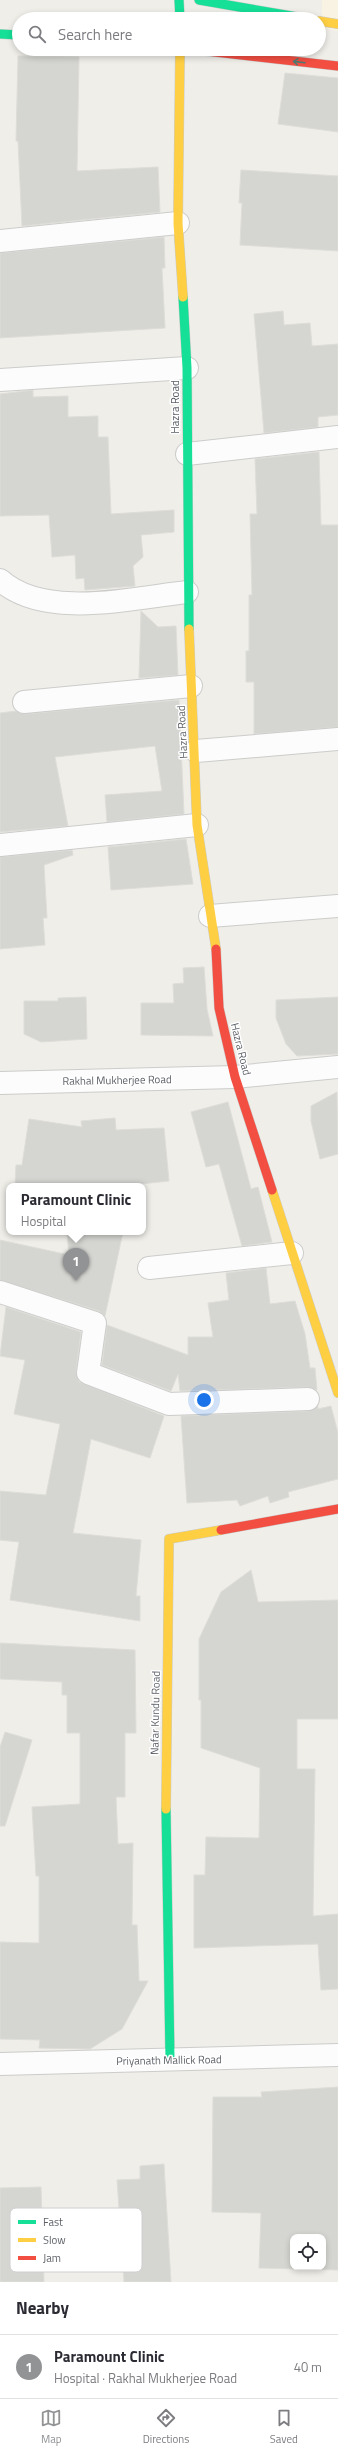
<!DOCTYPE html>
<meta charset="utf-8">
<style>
:root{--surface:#fff;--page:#f2f2f3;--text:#2b2b33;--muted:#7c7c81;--line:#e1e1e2;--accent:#919395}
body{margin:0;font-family:"Titillium Web",sans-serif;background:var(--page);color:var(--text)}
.controls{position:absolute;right:12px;bottom:12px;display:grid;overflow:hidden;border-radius:8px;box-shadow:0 2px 6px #0003}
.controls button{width:36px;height:36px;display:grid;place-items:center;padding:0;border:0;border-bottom:1px solid var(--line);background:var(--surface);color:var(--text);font:20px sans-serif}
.you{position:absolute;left:204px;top:1400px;width:14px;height:14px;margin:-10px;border:3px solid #fff;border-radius:50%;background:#1a73e8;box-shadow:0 0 0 6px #1a73e833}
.badge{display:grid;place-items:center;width:26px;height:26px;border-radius:50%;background:var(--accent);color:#fff;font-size:13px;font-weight:700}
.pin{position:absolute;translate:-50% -33px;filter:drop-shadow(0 1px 2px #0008)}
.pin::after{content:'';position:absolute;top:21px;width:14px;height:12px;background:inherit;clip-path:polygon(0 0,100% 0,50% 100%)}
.popup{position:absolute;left:6px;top:1183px;width:140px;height:52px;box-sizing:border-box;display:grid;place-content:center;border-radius:8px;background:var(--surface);filter:drop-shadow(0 1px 3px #0005);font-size:13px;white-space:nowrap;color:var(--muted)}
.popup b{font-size:15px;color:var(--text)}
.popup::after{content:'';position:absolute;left:50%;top:100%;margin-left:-8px;border:8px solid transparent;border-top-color:var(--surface)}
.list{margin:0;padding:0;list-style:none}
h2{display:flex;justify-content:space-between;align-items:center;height:52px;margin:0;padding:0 16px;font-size:17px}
h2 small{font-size:13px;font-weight:400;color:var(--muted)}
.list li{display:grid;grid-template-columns:26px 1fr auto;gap:12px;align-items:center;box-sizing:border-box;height:64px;padding:0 16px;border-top:1px solid var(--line)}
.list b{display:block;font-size:15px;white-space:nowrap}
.list p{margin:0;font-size:13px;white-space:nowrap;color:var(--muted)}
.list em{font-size:13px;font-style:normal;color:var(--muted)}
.icon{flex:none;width:22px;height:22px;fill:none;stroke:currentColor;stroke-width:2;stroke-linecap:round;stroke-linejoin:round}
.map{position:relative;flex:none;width:338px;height:2282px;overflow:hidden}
.search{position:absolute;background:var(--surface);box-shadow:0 2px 6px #0003;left:12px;right:12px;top:12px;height:44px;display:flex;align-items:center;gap:10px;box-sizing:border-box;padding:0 14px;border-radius:22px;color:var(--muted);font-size:15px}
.sheet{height:116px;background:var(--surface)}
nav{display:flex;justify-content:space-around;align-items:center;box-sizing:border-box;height:56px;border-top:1px solid var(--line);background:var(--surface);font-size:11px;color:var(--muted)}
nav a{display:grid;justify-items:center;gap:2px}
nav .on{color:var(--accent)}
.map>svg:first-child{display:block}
.commercial{fill:#f8f3e3}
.building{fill:#d5d5d2;stroke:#deddd8;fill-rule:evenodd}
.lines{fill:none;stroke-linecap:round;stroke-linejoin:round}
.street-casing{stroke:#cccccb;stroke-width:24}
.fast-casing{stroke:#cbcbca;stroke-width:10}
.slow-casing{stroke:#cbcbca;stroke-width:10}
.jam-casing{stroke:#cbcbca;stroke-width:10}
.street{stroke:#fdfcfc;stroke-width:22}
.fast{stroke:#16e098;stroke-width:9}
.slow{stroke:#ffcf43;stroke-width:9}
.jam{stroke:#f24e42;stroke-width:9}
.oneway{stroke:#507b72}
.labels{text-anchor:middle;stroke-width:3;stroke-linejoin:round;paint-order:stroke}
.street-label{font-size:11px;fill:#5e6268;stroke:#fff}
.key{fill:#fff;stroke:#cfd0d2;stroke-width:1}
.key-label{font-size:11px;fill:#5e6268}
</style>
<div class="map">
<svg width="338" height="2282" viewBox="0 0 338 2282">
<rect width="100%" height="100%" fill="#efeee9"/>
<path class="commercial" d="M322 0H338V31L322 28Z"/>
<path class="building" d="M18 56 79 57 77 171 158 167 160 212 22 226 18 141H16Z
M285 73 338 78V132L278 124Z
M241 170 338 176V251L240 245 242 203H239Z
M164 237 165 268H162L165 328 0 338V253Z
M283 311 284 325 310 323 312 346 338 344V415L318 417V427L264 433 254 314Z
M33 390V397L68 396V417L98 416V437H108L111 514 174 510V532L141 535 143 557 133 566 135 586 85 590 84 578 76 579 75 555 52 557 49 515 0 516V394Z
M319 452 321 525H338V727L254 734V682H246V651H249V595H252L250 514H257L255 459Z
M141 611 158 627 176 626 178 675 139 678Z
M179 700 184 814 107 822 105 795 162 791 155 746 55 757 68 826 0 832V713L16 711 25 714Z
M186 839 193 884 111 890 108 847Z
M72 850 73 855 44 865 47 918H43L45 945 0 949V857Z
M204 967 207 1009 213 1036 141 1035V1003H174L173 984 184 983 183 968Z
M86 997 87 1039 41 1042 24 1034V1001H58V998Z
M338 997V1054L297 1056 286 1044 276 1018V1000Z
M337 1092 338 1154 320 1159 311 1121V1106Z
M228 1102 251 1189 258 1187 272 1242 242 1246 219 1164 206 1167 191 1112Z
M115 1118 116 1130 164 1128 169 1181 141 1184V1186H15L16 1165H22L29 1119 82 1127 81 1121Z
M67 1232H123L105 1316 99 1311 0 1280V1240L69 1255Z
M266 1268 270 1304 295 1301 305 1334 310 1368H315L317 1390 308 1387 180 1391 178 1374 171 1391 102 1365 107 1325 188 1355V1337H213L208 1303 229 1300 226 1273Z
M6 1307 81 1332 76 1371 79 1382 164 1416 150 1458 91 1439 73 1533 141 1540 136 1596H140V1621L10 1600 19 1542 0 1540V1491L46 1495 60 1424 14 1414 25 1360 0 1356Z
M318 1406V1409L331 1406 338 1433V1479L288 1492 289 1497 270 1503 268 1496 240 1506 237 1500 187 1503 181 1416 308 1411Z
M251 1570 258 1602 338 1600V1719H297V1769H315L313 1916 338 1914V1989L321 1990 318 1944 194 1948V1875H205L206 1837 259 1838 260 1768 201 1748V1700H199V1639L221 1592Z
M0 1643 135 1650 136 1733H125V1797H116L118 1844 133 1843 132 1925H137L139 1981H148L122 2029 90 2049 39 2048 40 2040 0 2039V1942L39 1943V1876H36L32 1807 80 1804V1733H67V1695H62V1682L0 1679Z
M5 1732 32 1740 5 1826H0V1747Z
M338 2087V2270L259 2268 261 2213 212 2212 213 2097H262L261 2092ZM293 2237H323V2267H293Z
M164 2164 171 2282H124L117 2180 140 2179V2166Z
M41 2187 44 2282H0V2188Z"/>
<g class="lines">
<defs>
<path id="street" d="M0 241 178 223
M0 380 187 368
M187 454 338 437
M0 580C44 620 133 598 187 592
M24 702 191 686
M196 751 338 739
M0 845 197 825
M210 916 338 906
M0 1083 235 1077 338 1067
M149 1268 292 1253
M0 1292 95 1323 88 1373 169 1404 308 1399
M0 2064 338 2055"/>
<path id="fast" d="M179 0 180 19
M199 0 309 19
M0 34 19 35
M183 297 187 368 189 629
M166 1809 170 2059"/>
<path id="slow" d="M319 21 338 24
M180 49 178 223 183 297
M189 629 197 825 216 949
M272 1190 338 1393
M166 1809 169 1539 221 1530"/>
<path id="jam" d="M189 49 338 66
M216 949 219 1008 235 1077 272 1190
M221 1530 338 1509"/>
</defs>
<use href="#street" class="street-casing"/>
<use href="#fast" class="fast-casing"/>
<use href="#slow" class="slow-casing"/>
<use href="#jam" class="jam-casing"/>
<use href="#street" class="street"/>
<use href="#fast" class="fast"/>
<use href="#slow" class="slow"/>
<use href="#jam" class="jam"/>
</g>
<defs><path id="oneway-shaft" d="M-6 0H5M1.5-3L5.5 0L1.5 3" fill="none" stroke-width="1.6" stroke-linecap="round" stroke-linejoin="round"/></defs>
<use class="oneway" href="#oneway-shaft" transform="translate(299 62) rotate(-173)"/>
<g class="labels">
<g class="street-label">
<text transform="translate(175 407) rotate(-90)" y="4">Hazra Road</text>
<text transform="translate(182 732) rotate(-93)" y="4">Hazra Road</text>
<text transform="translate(241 1049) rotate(76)" y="4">Hazra Road</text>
<text transform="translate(117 1080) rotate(-1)" y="4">Rakhal Mukherjee Road</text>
<text transform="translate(155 1713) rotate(-89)" y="4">Nafar Kundu Road</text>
<text transform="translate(169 2060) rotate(-1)" y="4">Priyanath Mallick Road</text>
</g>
</g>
<rect x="10" y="2208" width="132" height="64" rx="6" class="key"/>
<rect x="18" y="2220" width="18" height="4" fill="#16e098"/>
<rect x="18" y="2238" width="18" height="4" fill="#ffcf43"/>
<rect x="18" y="2256" width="18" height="4" fill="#f24e42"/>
<g class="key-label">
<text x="43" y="2226">Fast</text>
<text x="43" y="2244">Slow</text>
<text x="43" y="2262">Jam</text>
</g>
</svg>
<div class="controls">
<button><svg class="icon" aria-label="locate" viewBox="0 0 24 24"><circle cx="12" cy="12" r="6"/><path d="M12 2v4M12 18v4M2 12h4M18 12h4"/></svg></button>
</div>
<div class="you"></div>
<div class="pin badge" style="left:76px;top:1281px">1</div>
<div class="popup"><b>Paramount Clinic</b>Hospital</div>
<div class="search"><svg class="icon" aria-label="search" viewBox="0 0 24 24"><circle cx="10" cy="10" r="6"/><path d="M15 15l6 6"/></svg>Search here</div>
</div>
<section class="sheet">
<h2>Nearby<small></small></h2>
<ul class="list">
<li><span class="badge">1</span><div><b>Paramount Clinic</b><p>Hospital · Rakhal Mukherjee Road</p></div><em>40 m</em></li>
</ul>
</section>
<nav>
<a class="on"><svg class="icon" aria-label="map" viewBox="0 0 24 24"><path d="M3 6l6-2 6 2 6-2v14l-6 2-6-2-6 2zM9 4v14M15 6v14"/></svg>Map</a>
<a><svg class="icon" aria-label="directions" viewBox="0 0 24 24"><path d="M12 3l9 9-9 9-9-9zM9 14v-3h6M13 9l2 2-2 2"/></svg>Directions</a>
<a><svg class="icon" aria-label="saved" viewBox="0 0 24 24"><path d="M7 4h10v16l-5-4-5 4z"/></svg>Saved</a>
</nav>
